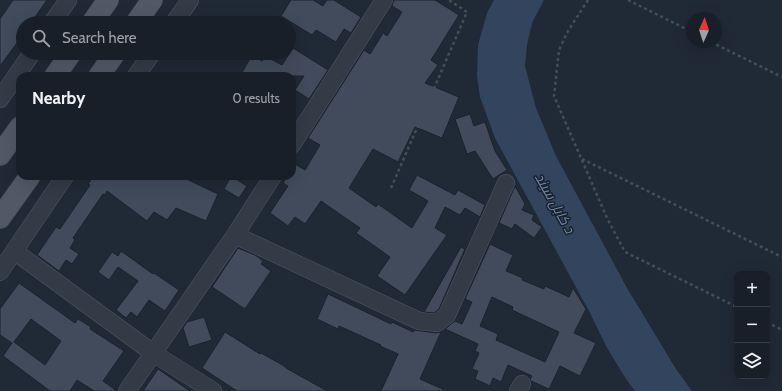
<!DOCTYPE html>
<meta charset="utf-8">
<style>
:root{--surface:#181f28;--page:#252c34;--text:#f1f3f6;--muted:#9fa2a8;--line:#363d45}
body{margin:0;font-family:Cabin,Cairo,sans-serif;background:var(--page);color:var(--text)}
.controls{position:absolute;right:12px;bottom:12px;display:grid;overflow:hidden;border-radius:8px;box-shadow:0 4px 16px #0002}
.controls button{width:36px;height:36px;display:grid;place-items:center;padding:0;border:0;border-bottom:1px solid var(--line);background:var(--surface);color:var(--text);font:20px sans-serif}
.compass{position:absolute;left:686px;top:12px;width:36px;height:36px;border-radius:50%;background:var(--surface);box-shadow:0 4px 16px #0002;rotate:3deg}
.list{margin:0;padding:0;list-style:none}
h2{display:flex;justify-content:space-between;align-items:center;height:52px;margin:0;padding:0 16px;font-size:17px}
h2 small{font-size:13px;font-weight:400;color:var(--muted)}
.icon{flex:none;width:22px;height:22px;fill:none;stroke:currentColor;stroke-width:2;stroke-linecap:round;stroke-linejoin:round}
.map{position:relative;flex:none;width:782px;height:391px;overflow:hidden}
.search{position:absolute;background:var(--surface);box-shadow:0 4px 16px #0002;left:16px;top:16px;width:280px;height:44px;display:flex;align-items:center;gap:10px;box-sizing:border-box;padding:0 14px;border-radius:22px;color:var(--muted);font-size:15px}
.panel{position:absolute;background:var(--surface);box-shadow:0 4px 16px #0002;left:16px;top:72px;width:280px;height:108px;border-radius:12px}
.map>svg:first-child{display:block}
.water{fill:#33445e}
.building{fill:#414b5b;stroke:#1b222d;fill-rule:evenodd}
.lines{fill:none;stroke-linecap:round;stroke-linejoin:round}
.minor-casing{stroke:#505865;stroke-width:18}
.major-casing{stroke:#3c4450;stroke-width:22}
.path{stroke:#3f5155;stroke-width:2.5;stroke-dasharray:3 3;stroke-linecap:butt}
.minor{stroke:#333b47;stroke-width:17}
.major{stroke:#515967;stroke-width:21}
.labels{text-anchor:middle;stroke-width:3;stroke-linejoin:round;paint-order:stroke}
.water-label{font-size:14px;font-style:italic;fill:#758bac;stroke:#19202b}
</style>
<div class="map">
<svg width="782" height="391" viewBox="0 0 782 391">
<rect width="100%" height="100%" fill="#202936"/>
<path class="water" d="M494 0H544L532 23 527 45 525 66 536 108 556 156 627 288 676 369 692 391H635L626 379 607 348 590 313 495 138 480 97 477 76 478 45 487 13Z"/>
<path class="building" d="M13 0H47L31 23H23V35L0 66V19Z
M291 0H313L323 6 327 0H334L361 17 351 33 344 29 336 42 316 30 312 35 281 16Z
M394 0H435L459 15 431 60 438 65 425 83 459 97 442 138 415 127 398 162 373 149 349 188 376 207 378 204 412 228 428 201 409 190 417 175 455 195 458 190 485 205 480 217 465 208 460 215 445 207 435 228 447 235 405 295 377 276 390 257 356 233 360 228 321 201 305 224 295 217 288 226 270 213 288 186 283 183 287 176H292V168L295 164 305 170 320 145 308 138 364 50 370 54 383 33 387 36 402 12 392 6Z
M293 48 328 70 309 99 295 90 304 76H240L252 55 262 61 265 56 282 65Z
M470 114 474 126 485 122 495 151 507 170 493 179 475 151 467 154 455 119Z
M94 176H180L218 194 206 221 176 208 167 220 154 212 147 221 107 191 105 195 103 194 73 238 75 240 70 248 79 254 72 264 66 260 59 271 37 255 56 227 60 229 90 185 88 184Z
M231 176 247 186 239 198 224 189Z
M515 186 525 204 522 210 534 215 532 220 542 227 534 238 515 224 512 229 499 223Z
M490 244 513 255 506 271 523 278 522 280 544 289 545 286 569 297 573 288 586 309 574 333 596 343 580 376 560 366 549 389 531 381 530 379 532 376 508 365 501 382 493 378 490 386 475 379 478 371 472 369 479 353 475 351 478 344 445 329 455 321 462 324 472 302 465 299ZM492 297 513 307 512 310 559 332 545 362 496 340 498 334 480 326Z
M461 247 465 249 439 309 434 313 424 312Z
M238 248 255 255 263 261 261 264 271 271 245 309 212 287Z
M121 251 153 274 154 273 179 290 165 311 149 300 137 317 131 312 126 318 116 310 138 281 118 267 109 280 98 272 112 252 118 256Z
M19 283 75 323 78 319 91 327 90 329 124 351 103 381 117 391H94L77 380 70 391H50L3 356 12 343 0 335V309ZM31 319 61 341 45 365 14 342Z
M328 294 391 324 392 322 413 332 414 330 436 333 441 332 420 379 447 391H381L398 354 380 346 381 345 339 326 338 329 317 319Z
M204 317 212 340 189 347 183 328 187 322Z
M225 332 260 354 261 353 286 367V368L327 391H237L202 368Z
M158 369 190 391H143Z"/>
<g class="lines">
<defs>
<path id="minor" d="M52 23 68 0
M174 23 190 0
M136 76 152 53
M0 99 32 53
M292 145 384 0
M235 235 419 321 437 323 447 315 506 183
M14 251 153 353 213 391
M0 272 65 176
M127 391 235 235 273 176
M518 391 522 384"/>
<path id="major" d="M92 23 108 0
M136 23 152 0
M55 76 71 53
M99 76 115 53
M0 155 20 127
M0 218 30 176"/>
</defs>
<use href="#minor" class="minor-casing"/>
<use href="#major" class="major-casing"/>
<path class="path" d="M588 0 568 31 559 50 554 96 607 218 625 252 737 307
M628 0 692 32
M711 42 782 77
M582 159 782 257
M391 188 467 12 449 0
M767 322 782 330"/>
<use href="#minor" class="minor"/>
<use href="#major" class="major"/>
</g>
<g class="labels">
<g class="water-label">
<text transform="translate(555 203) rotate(61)" y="5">د کابل سيند</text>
</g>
</g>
</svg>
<div class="controls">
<button>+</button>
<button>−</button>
<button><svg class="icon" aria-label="layers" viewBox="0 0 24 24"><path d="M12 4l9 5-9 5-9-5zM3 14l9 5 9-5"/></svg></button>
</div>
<svg class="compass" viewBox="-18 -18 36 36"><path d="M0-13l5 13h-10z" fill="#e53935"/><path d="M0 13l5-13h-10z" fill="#9fa2a8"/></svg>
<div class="search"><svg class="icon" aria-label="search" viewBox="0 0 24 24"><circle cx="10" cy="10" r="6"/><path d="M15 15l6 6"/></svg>Search here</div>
<section class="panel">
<h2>Nearby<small>0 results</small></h2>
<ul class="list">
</ul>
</section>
</div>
